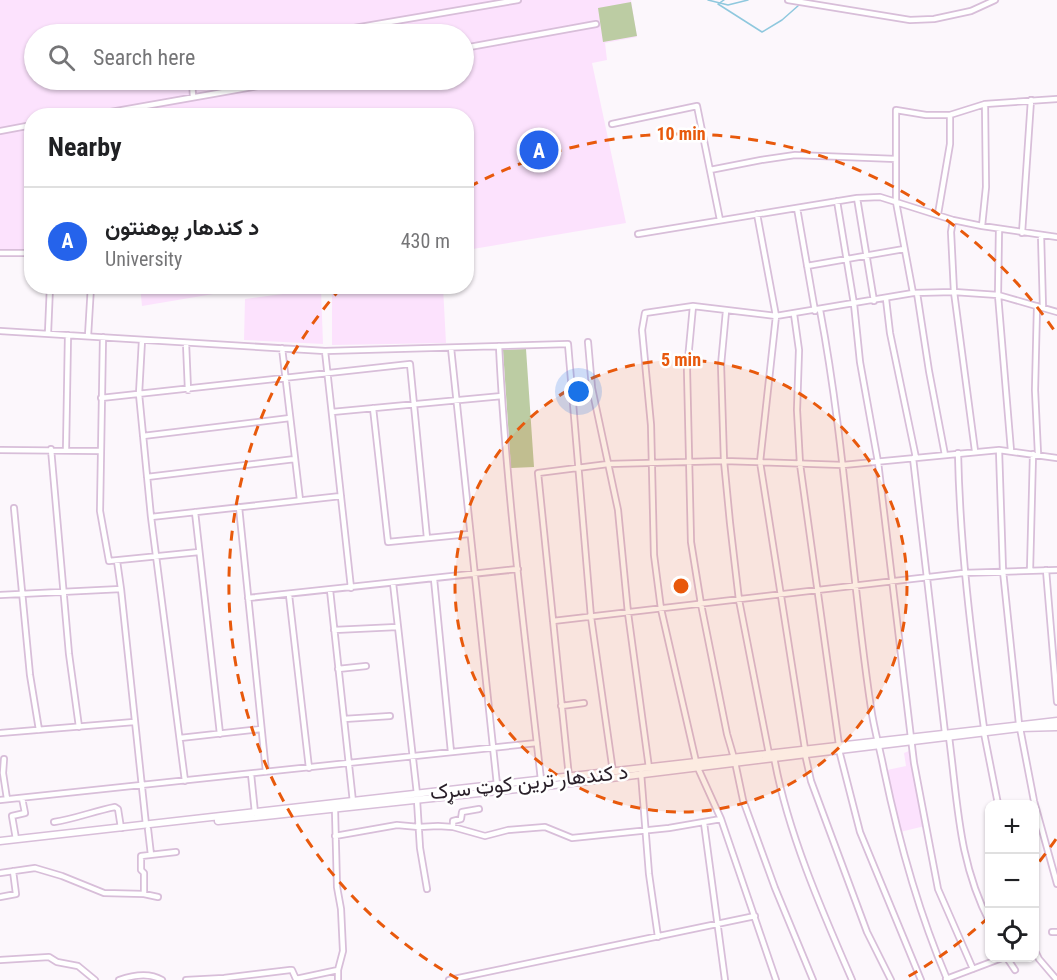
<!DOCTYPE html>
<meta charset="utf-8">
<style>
:root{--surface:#fff;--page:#f6f6f6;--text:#202124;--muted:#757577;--line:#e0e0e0;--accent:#2563eb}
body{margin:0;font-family:"Roboto Condensed",Vazirmatn,sans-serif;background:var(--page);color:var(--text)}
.controls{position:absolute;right:18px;bottom:18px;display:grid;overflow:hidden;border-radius:12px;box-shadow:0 2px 4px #0004}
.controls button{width:54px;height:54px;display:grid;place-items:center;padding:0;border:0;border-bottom:2px solid var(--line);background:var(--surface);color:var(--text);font:30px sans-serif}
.you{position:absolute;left:579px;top:392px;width:21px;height:21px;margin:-15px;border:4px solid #fff;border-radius:50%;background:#1a73e8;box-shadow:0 0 0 9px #1a73e833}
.badge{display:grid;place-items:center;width:39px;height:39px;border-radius:50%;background:var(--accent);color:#fff;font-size:20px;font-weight:700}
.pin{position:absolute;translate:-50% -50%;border:3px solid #fff;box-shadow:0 2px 6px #0006}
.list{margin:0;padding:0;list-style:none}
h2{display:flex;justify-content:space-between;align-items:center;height:78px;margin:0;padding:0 24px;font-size:26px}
h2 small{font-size:20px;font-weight:400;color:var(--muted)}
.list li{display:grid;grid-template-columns:39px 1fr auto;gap:18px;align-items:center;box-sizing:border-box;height:108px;padding:0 24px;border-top:2px solid var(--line)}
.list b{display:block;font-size:22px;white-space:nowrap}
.list p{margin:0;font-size:20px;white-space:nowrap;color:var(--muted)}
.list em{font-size:20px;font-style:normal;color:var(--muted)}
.icon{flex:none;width:33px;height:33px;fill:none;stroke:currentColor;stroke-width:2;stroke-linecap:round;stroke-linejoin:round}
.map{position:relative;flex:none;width:1057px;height:980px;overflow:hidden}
.search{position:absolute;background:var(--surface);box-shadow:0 2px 4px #0004;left:24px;top:24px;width:450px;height:66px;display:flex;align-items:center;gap:15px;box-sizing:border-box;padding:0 21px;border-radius:33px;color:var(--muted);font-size:22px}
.panel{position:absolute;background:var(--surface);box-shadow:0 2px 4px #0004;left:24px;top:108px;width:450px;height:186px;border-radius:24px}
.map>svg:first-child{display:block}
.built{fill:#fce2fd;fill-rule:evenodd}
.green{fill:#bccca3}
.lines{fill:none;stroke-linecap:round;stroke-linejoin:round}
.stream{stroke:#8fc8de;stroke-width:1.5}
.minor-casing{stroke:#d8bed9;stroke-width:8}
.major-casing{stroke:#d8bed9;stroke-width:9}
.minor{stroke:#fff;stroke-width:4.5}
.major{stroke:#fff;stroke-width:6}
.ring{fill:none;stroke:#e8590c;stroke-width:3;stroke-dasharray:10 8}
.labels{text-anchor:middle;stroke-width:5;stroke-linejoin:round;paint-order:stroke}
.street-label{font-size:21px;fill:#291f29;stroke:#fff}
.centre{fill:#e8590c;stroke:#fff;stroke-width:3}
.ring-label{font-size:18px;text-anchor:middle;font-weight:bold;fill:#e8590c;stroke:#fff;stroke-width:5;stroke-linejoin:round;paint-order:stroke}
</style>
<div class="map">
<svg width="1057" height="980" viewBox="0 0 1057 980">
<rect width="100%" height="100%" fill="#fcf7fc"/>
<path class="built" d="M0 0H631L637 37 605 43 607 60 592 63 626 223 467 250 466 116H32L31 251 0 250ZM34 34H464V80H34Z
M140 286H255V287L142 306Z
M332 287H443L446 343 332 345Z
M321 289 323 344 244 340 245 299Z
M909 751 925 826 900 832 887 770 906 766 904 753Z"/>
<path class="green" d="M631 2 637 36 603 42 598 8Z
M526 349 534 467 511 468 503 350Z"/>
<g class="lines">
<path class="stream" d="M708 0 728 5 748 0
M724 0 718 4 762 32 782 20 799 5"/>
<defs>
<path id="minor" d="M788 0 910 20 934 19 971 11 995 0
M319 34 518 0
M464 48 596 24
M192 80 193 97
M88 116 292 80
M612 124 697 106 720 220
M0 131 32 125
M710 170 761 160 795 155 896 159
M857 198 874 301
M837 201 854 304 860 362 878 462 914 763 938 889 973 969
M797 208 815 311
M757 214 776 316 760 462 805 749
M938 214 950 144V115
M953 220 951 232 954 292 975 451
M982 226 986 187 985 104
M999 229 998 295 1011 451
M1022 233 1031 100
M638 234 857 198 880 197 953 220 982 226 1057 237
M1041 235 1043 308
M0 253H32
M807 266 904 249
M913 293 896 202V110L926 115H950L985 104 1057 99
M917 293 929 371 945 455
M886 299 890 333 916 458
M693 306 687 370 691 542 701 604 727 734 734 758
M1037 306 1035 390 1038 454
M820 310C845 442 851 576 871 708 874 729 880 749 884 770 899 842 918 911 947 979
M726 311 721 365 724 461 730 523 739 600 769 754
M794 314 799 350 797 410 800 464 839 745
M0 331 325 351 568 344 591 617 613 772
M48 333 50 286
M88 336 91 286
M103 337 100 511 109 561 199 552
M142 340 139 394 151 517 185 781
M588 342 592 388 618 510 628 613 649 768
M186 343 188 390
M499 346C506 491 525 635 541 780
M282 348 300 500
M451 348 497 785
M325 351 351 588
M101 398 410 364 427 538
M373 408 388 542 469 534
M332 412 502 396
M143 436 290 418
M51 449 69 654 79 727
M0 450 100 451
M66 450 68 335
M999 450 1003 571 1019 724
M958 453C960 546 971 636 984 728
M913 458 945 733
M147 477 295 459
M239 507 266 772
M14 508 30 675 39 730
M195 512 220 734
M151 517 341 496
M117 561 121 589
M1046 570 1057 702
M1030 571 1033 454
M434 579 451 752
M393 583 417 794
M330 590 353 802
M0 595 121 589 146 825
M289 595 309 768
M248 598 518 569
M553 621 963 573 1057 570
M334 630 397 627
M338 669 366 666
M561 706 584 703
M344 719 390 716
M1020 728 1034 801 1057 884
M0 733 134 722
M984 733 998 804
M949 737C958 804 958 861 990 923
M180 738 261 729
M839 750 860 832 921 980
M805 754 811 781 867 932 891 980
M774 757C787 831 822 911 852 980
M4 759 3 773 7 799
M735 762 743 800 775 888 813 980
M641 773 649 874 658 937
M251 774 255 813
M569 777 538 473 608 464 724 461 843 465 999 450 1057 458
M0 800 537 743
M417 800 420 848 427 889
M335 810 337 887 341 909 343 951 338 970V980
M54 822C75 819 94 811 115 807L118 809 121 828
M704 823 725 980
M453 827V821L461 819 462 812 479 809
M148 829 151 855
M335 836 397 825 419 827 438 826 453 827 485 836 508 830 545 827 572 838 669 828 721 819
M16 839 12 816 25 813 22 798
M0 873 35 868 62 876 104 893 144 894 158 897
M144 894V873L141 870V856L176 852
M0 897 16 894 13 871
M1052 932H1057
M1034 949 1039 959 1057 980
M1007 958 1015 970
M0 960 49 957 57 962 78 966 95 980
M946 979 1002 958
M119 980C133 975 149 972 162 980
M186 980 224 978 290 970H292L296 979 338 970
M449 980 755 916
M776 980 721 819 697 766 661 609 654 555 651 425 642 330 645 313 693 306 776 316 913 293 954 292 998 295 1057 312"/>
<path id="major" d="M218 821 546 786 1020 728 1057 727
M0 841 1057 721"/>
</defs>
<use href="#minor" class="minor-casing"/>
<use href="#major" class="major-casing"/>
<use href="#minor" class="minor"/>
<use href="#major" class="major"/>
</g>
<circle cx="681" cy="586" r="226" fill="#e8590c" fill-opacity=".12"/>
<g class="ring">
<circle cx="681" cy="586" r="226"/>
<path d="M1056 839A452 452 0 0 1 1035 867M989 917A452 452 0 0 1 904 979M458 979A452 452 0 0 1 340 289M469 187A452 452 0 0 1 1056 333"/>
</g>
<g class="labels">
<g class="street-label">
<text transform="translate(529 782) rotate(-6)" y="7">د کندهار ترين کوټ سړک</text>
</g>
</g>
<circle cx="681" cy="586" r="9" class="centre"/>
<g class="ring-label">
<text x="681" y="140">10 min</text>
<text x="681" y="366">5 min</text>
</g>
</svg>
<div class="controls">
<button>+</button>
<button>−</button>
<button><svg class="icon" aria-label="locate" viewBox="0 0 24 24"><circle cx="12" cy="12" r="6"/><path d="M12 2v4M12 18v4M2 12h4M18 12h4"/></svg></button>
</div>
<div class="you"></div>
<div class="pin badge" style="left:539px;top:150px">A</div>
<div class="search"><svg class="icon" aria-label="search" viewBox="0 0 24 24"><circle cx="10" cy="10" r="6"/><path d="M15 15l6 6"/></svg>Search here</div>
<section class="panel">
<h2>Nearby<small></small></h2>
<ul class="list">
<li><span class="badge">A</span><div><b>د کندهار پوهنتون</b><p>University</p></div><em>430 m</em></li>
</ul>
</section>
</div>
